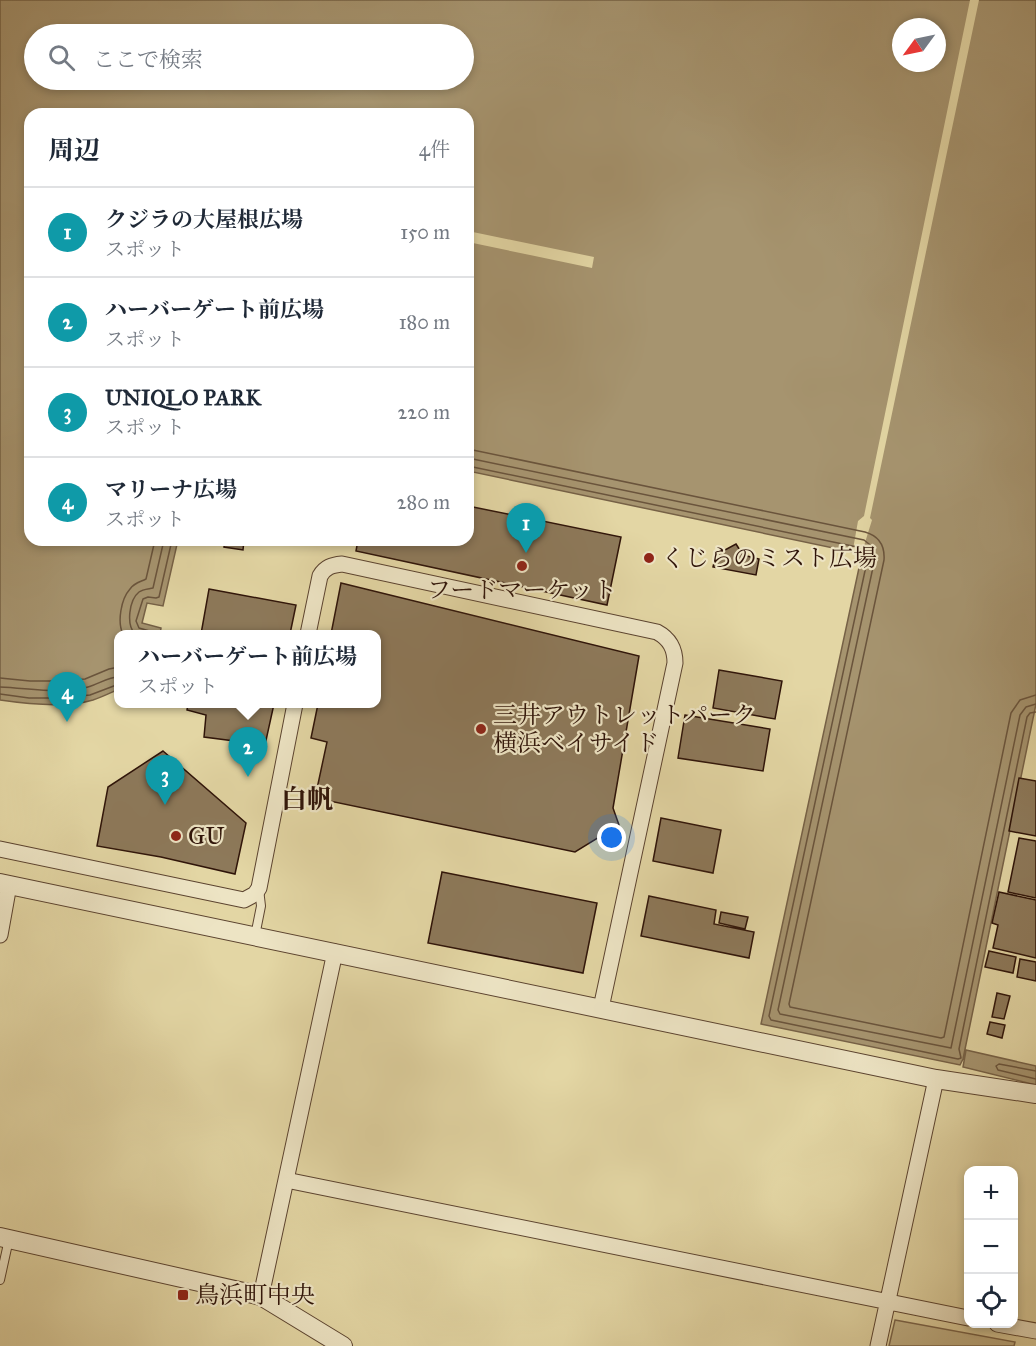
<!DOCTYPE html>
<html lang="ja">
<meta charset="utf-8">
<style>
:root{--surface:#fff;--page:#f6f6f7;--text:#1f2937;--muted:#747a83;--line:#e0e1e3;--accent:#8f2418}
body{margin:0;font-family:"IM FELL Great Primer","Noto Serif JP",serif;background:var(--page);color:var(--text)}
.controls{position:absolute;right:18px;bottom:18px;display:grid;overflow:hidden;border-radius:12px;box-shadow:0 3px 9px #0003}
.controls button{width:54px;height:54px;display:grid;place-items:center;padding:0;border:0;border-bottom:2px solid var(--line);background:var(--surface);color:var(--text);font:30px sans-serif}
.compass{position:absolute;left:892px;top:18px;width:54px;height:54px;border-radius:50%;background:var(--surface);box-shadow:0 3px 9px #0003;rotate:237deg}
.you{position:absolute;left:612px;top:838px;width:21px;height:21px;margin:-15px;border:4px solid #fff;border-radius:50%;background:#1a73e8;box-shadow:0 0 0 9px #1a73e833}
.badge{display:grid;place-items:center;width:39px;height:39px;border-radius:50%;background:var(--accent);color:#fff;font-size:20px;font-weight:700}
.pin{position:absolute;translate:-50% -50px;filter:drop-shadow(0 2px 3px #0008)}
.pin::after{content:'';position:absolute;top:32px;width:21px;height:18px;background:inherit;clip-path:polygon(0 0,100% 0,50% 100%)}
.popup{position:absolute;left:114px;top:630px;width:267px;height:78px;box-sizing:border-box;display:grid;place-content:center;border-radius:12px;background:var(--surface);filter:drop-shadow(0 2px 4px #0005);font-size:20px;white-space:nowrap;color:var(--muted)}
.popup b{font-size:22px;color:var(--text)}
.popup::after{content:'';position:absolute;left:50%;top:100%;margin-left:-12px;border:12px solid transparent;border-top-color:var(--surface)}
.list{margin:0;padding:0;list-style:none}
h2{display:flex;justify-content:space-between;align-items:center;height:78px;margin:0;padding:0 24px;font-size:26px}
h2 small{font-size:20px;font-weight:400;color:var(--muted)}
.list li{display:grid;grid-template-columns:39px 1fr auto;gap:18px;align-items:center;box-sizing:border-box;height:90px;padding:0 24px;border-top:2px solid var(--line)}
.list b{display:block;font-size:22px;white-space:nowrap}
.list p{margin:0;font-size:20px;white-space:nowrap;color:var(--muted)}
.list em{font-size:20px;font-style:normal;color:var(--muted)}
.icon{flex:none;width:33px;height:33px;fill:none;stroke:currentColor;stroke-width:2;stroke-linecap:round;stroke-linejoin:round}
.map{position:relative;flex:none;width:1036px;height:1346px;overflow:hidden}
.search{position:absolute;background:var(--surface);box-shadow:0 3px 9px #0003;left:24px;top:24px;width:450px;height:66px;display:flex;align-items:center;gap:15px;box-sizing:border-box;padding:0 21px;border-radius:33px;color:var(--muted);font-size:22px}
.panel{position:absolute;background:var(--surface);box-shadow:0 3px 9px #0003;left:24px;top:108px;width:450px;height:438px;border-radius:18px}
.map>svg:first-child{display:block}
.green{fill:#c4b58a;stroke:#7a644a;stroke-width:1.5}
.water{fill:#a6946f;stroke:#766146;stroke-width:1.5;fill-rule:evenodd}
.pier{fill:#e3d6a4}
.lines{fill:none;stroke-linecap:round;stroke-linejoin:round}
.shore{stroke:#6a543c;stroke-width:1.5}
.building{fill:#8d795a;stroke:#2f1409;stroke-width:1.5}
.service-casing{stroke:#5c4430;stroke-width:10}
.minor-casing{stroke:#5c4430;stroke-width:17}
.tertiary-casing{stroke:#5c4430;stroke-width:20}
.service{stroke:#ede4c4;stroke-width:8}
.minor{stroke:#ede4c4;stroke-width:15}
.tertiary{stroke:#ede4c4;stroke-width:18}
.poi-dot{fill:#8f2418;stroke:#ede4c4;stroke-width:2}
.labels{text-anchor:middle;stroke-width:4.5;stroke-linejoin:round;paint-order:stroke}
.poi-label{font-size:24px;fill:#2f1409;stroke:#ede4c4;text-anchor:start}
.neighbourhood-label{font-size:26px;font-weight:bold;fill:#2f1409;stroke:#ede4c4}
</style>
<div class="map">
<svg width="1036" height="1346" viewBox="0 0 1036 1346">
<rect width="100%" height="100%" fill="#e3d6a4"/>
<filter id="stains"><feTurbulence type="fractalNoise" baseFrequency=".00333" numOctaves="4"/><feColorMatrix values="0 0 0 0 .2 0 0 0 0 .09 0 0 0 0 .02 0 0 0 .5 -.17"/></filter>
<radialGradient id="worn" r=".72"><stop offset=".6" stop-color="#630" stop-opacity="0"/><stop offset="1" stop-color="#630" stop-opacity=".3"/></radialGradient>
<path class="green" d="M895 1320 1015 1342 1014 1346H889Z"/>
<path class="water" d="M0 0H1036V704L963 1059 960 1065 761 1024 862 554 468 471V114H30V540H178L163 606 147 603 142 623 161 628 160 634H119V689C110 693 102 697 93 700 67 708 27 704 0 700ZM901 27H937V63H901ZM34 34H464V80H34Z
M966 1050 1036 1066V1085L963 1067Z"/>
<path class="pier" d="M970 0H979L870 518 872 520 859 562V556L852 555 858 521 864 516Z
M468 231 594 257 592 268 468 242Z"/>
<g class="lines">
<path class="shore" d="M468 449 865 532C879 536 885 546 884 560L789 1004 790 1007 941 1038 944 1037 1011 713 1020 700 1036 695
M468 458 864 540 874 548 875 558 778 1010 780 1014 951 1048 1020 715 1026 707 1036 704
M468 466 862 548 867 551 868 557 769 1016 771 1020 958 1059 961 1058 959 1049 962 1034 1027 717 1030 713 1036 712
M123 634C117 622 121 599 130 589 134 583 140 582 146 579L155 540
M135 634C126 625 129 600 139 592 143 589 149 589 153 588L164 540
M154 634 153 632 139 628 136 621 143 599 148 597 156 598 159 597 172 540
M0 678 30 681H57L85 679 109 669 119 667
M0 687C29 688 59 695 88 687 99 684 108 677 119 677
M0 694 29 698H58L90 695 119 684
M1036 1071 999 1064 996 1066 998 1070 1036 1079"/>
</g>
<path class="building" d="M468 506 621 537 607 605 356 551 358 540H468Z
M225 540H244L243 550 224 547Z
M736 544 743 555 759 559 756 575 713 567 717 550H725Z
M341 583 639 656 613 808 619 825 575 852 315 798 327 742 311 738 318 704H377V634H331Z
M209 589 296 605 290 634H201Z
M719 670 782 681 775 719 713 708Z
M188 704H274L265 745 204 737 206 715 187 710Z
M685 715 770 729 763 771 678 758Z
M163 751 246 823 235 874 161 857 97 846 108 787Z
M1019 778 1036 781V836L1009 831Z
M661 818 721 830 713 873 653 861Z
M1019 838 1036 841V898L1008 892Z
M442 872 597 903 583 973 428 943Z
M999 892 1036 900V958L993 948 998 925 992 923Z
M649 896 716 910 714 924 754 932 749 958 641 936Z
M721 912 748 917 745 929 719 923Z
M989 951 1016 957 1013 973 985 967Z
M1020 959 1036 962V981L1017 977Z
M997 993 1010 996 1004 1019 992 1017Z
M990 1022 1005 1025 1002 1038 987 1034Z"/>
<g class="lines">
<defs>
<path id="service" d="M255 936 261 906 259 889
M0 1280 9 1239"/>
<path id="minor" d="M308 634 320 576C325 567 332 565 342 564L657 632C670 639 675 649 675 663L601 1008
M0 849 244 900 255 894 259 888 295 704
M0 935 9 885
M286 1180 968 1318
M261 1296 335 952
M997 1324 1036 1331
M878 1346 936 1079"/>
<path id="tertiary" d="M0 883 936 1079 1036 1094
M0 1237 261 1296 343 1346"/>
</defs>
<use href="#service" class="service-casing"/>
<use href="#minor" class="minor-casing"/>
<use href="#tertiary" class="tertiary-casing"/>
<use href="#service" class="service"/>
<use href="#minor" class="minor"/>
<use href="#tertiary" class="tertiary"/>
</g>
<g class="poi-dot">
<circle cx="649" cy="558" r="6"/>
<circle cx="522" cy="566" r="6"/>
<circle cx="481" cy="729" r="6"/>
<circle cx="176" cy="836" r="6"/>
<rect x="177" y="1289" width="12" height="12" rx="3"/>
</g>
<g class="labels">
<g class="poi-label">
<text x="661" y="566">くじらのミスト広場</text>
<text x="522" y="598" text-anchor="middle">フードマーケット</text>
<text x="493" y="723">三井アウトレットパーク<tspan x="493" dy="28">横浜ベイサイド</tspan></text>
<text x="188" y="844">GU</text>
<text x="195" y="1303">鳥浜町中央</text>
</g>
<g class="neighbourhood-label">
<text x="307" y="808">白帆</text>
</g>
</g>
<rect width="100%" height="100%" filter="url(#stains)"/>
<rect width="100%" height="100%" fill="url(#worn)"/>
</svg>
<div class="controls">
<button>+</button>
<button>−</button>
<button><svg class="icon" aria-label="locate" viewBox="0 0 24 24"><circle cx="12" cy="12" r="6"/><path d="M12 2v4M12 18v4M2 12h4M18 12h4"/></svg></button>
</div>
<svg class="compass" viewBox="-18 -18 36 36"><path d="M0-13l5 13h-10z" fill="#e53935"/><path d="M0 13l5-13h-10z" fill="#747a83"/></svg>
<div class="you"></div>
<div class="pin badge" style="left:526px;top:553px;background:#0f9aa8">1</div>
<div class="pin badge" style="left:248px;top:777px;background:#0f9aa8">2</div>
<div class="popup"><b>ハーバーゲート前広場</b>スポット</div>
<div class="pin badge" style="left:165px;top:805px;background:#0f9aa8">3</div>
<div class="pin badge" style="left:67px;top:722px;background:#0f9aa8">4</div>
<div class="search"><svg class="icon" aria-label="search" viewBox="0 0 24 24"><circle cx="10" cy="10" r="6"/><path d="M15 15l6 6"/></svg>ここで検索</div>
<section class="panel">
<h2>周辺<small>4件</small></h2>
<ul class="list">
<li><span class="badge" style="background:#0f9aa8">1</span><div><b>クジラの大屋根広場</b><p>スポット</p></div><em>150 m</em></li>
<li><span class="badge" style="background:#0f9aa8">2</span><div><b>ハーバーゲート前広場</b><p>スポット</p></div><em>180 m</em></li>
<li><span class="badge" style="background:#0f9aa8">3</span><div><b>UNIQLO PARK</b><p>スポット</p></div><em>220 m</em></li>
<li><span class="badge" style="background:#0f9aa8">4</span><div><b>マリーナ広場</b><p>スポット</p></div><em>280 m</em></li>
</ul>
</section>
</div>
